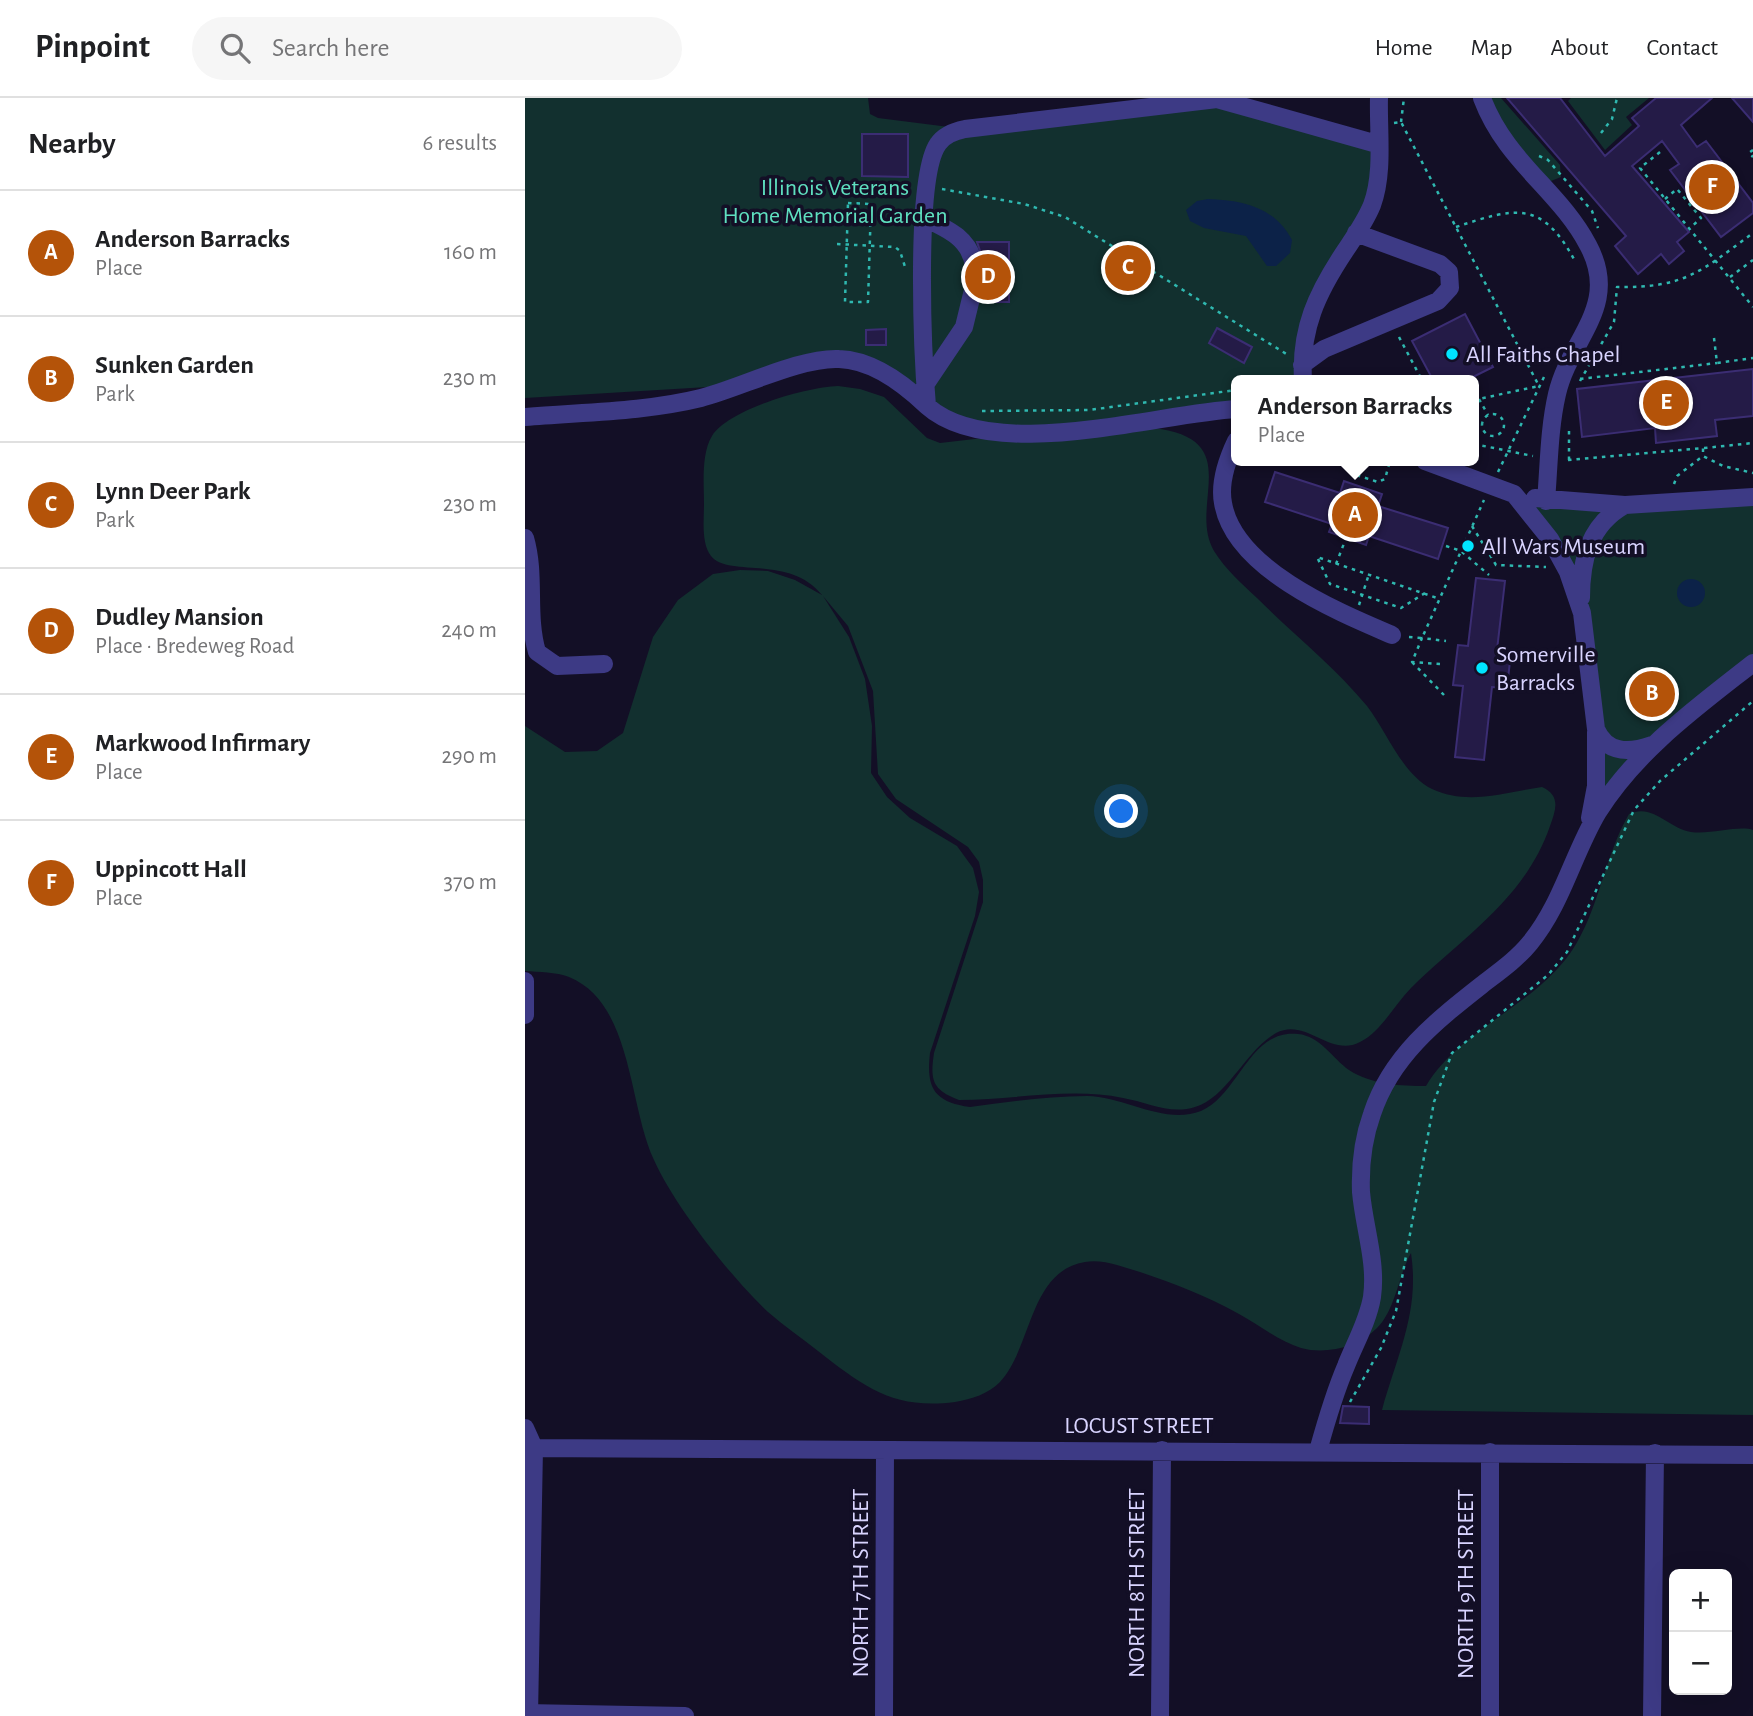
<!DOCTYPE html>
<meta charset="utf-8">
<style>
:root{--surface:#fff;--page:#f6f6f6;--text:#202124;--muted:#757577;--line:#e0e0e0;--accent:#b45309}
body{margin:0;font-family:"Alegreya Sans",sans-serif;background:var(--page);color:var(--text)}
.controls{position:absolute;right:21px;bottom:21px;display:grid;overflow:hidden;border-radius:10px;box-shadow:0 7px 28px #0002}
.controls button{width:63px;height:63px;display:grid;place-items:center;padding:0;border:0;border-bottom:2px solid var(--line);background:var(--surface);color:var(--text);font:35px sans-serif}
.you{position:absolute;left:597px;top:714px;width:24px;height:24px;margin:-18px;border:5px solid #fff;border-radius:50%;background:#1a73e8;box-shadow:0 0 0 10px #1a73e833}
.badge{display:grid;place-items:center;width:46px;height:46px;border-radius:50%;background:var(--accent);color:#fff;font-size:23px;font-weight:700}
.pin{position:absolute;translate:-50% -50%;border:4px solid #fff;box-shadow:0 2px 7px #0006}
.popup{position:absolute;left:706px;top:277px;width:248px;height:91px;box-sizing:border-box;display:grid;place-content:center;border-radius:10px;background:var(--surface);filter:drop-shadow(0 2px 5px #0005);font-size:23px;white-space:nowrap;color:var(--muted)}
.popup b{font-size:26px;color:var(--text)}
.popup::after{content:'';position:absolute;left:50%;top:100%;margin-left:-14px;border:14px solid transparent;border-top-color:var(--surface)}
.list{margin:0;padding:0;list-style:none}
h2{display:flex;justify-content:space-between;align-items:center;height:91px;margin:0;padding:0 28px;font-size:30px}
h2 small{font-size:23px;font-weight:400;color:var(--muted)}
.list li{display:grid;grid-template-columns:46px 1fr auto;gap:21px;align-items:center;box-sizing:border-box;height:126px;padding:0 28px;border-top:2px solid var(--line)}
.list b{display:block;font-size:26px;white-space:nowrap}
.list p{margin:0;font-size:23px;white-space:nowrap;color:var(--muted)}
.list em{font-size:23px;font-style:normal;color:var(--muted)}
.icon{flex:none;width:38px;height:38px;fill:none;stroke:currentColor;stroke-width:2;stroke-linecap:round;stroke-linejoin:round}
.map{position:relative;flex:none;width:1228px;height:1618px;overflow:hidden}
header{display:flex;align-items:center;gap:42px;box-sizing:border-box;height:98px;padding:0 35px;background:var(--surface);border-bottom:2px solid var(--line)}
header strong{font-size:33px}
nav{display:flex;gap:38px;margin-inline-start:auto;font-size:24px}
.search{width:490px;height:63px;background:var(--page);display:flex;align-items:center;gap:18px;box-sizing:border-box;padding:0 24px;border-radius:38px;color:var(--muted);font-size:26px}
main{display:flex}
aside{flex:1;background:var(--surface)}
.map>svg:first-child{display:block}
.green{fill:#12302f}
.water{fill:#0c2248}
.building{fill:#241b47;stroke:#3b2d73;stroke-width:2}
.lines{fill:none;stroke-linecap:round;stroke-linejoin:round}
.path{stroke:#2fb8b0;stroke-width:2.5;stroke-dasharray:3.5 5;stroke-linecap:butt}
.minor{stroke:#3d3a85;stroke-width:18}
.poi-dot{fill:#00e5ff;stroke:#130f26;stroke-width:2.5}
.labels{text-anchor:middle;stroke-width:7;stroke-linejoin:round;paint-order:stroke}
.park-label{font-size:24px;fill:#5fe0c0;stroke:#130f26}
.poi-label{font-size:24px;fill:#d9d4ff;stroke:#130f26;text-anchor:start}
.street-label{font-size:24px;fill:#d9d4ff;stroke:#130f26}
</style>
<header>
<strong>Pinpoint</strong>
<div class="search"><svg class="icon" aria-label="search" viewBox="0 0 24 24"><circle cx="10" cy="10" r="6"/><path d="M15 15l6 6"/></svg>Search here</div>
<nav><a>Home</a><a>Map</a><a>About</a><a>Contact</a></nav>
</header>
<main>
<aside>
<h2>Nearby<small>6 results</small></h2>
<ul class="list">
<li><span class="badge">A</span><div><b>Anderson Barracks</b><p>Place</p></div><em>160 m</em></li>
<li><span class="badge">B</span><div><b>Sunken Garden</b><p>Park</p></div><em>230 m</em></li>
<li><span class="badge">C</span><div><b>Lynn Deer Park</b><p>Park</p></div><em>230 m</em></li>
<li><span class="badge">D</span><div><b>Dudley Mansion</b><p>Place · Bredeweg Road</p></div><em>240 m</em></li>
<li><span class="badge">E</span><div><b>Markwood Infirmary</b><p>Place</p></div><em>290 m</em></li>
<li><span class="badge">F</span><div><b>Uppincott Hall</b><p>Place</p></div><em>370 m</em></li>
</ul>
</aside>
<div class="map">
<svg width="1228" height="1618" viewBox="0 0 1228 1618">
<rect width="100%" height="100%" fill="#130f26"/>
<path class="green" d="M0 0H343L345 16 353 20 440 31 676 2 852 46V82L795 190 778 282H711V311L589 328 446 331 317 261 216 287 0 300Z
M961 0H976L1035 67 1036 79 1026 83 1007 73Z
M1046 0H1124L1101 19 1107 27 1080 52 1043 3Z
M313 288 335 291 359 299 402 340 415 345 467 339 627 330C723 340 662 407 689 453 700 471 717 486 732 500 768 536 810 569 842 608 862 634 877 676 907 691 943 708 981 694 1017 689 1036 698 1031 711 1025 728 1000 801 938 839 886 890 869 907 856 934 835 944 805 960 781 919 751 935 720 953 702 1000 670 1009 645 1017 622 1004 598 1000 545 989 488 1002 434 1002 407 992 405 982 409 955L458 804V782L454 764 443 749 371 701 353 676 348 593 323 528 298 498 324 539 340 581 347 628 346 675 362 699 385 720 432 748 448 770 454 794 450 818 405 955C401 990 409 1004 445 1009 484 1004 524 998 562 998 601 999 639 1027 676 1013 713 998 725 930 773 936 795 938 807 960 824 972 847 987 876 988 901 988 935 931 1008 909 1046 854 1074 813 1079 759 1104 716 1128 705 1143 730 1166 734 1185 737 1214 727 1228 732V1317L857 1312C872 1257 895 1214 886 1155 873 1178 871 1211 852 1230 834 1249 801 1257 776 1250 754 1243 734 1227 714 1216 682 1198 650 1186 615 1174 597 1169 579 1161 560 1164 504 1173 507 1250 475 1284 463 1296 447 1301 430 1304 369 1312 339 1289 293 1253 277 1240 259 1228 243 1214 206 1179 150 1109 129 1062 103 1007 108 905 44 879 31 874 14 874 0 873V628L40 654 72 653 98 635 128 539 153 502 188 476 215 472 243 473 270 482 297 497C264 456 203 480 186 458 176 445 179 422 179 406 179 386 176 356 187 338 204 311 282 289 313 288Z
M989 396 1021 403 1228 399V565L1149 628 1073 714 1052 498Z"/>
<path class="water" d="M683 101C717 102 750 109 767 142L765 155 751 168H742L721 138 679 130 665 123 661 112 672 103Z
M1152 495a14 14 0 1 1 28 0a14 14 0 1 1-28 0Z"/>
<path class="building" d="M982 0H1035L1080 58 1114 28 1107 20 1131 0H1187L1156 27 1172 49 1181 43 1228 105V115L1196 139 1145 72 1154 66 1137 43 1107 68 1164 134 1152 144 1159 153 1144 166 1136 156 1113 176 1090 148 1101 138Z
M1207 0H1228V24Z
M337 36H383V79L337 78Z
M452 144H484V204H457L460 185 455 179 460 167Z
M940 216 968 269 942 282H908L887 243Z
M692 230 727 249 719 265 684 245Z
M361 231V247H341V232Z
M1228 271V318L1190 322 1192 338 1131 345 1130 330 1057 339 1052 291Z
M750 374 815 395 819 383 857 396 853 408 923 430 913 461 844 438 841 447 804 434 807 426 740 404Z
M951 480 980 483 972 552 986 554 982 590 967 589 959 662 930 659 938 588 928 587 933 547 943 548Z
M818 1308 844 1309V1326L815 1325Z"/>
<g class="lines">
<path class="path" d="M876 24 879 0
M869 25 876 24 1014 288
M1076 35 1087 21 1092 0
M1228 52 1224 55 1228 59
M1135 54 1115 70 1228 209
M1014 58 1023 62 1067 113 1073 130
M417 91 499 106 540 119 763 257
M1140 101 1152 91 1176 120 1164 131
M323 105 346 106 343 204H320Z
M931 129C991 109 1017 102 1050 163
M312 146 370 149 375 153 381 172
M1205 179 1228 162
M874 239 897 282
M1189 240 1192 265 1228 260
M1055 281 1192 265
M1055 283 1089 224 1092 189C1160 190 1175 174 1228 135
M954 301 963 317
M949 302 1014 288
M457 313 564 312 711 292
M957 327a11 11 0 1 1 22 0a11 11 0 1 1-22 0Z
M949 346 1008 358
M1179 350 1228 345
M1043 362 1178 350V358
M1044 362V330
M828 363V376L853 384 860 381 865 363
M973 374 1019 279
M1149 386 1152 378 1178 358 1198 368 1228 375
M947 428 971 467 1021 469
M921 448 936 453 964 477
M811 466 820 443
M900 495 876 510 805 486 792 459 915 501
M834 507 844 476
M884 539 897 540 959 402
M887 564 919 597
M915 566 887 564 897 540 921 543
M825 1304 856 1250 871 1213 909 1004 927 955 1023 877 1042 854 1109 712 1135 683 1228 603"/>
<path class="minor" d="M957 0C981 64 1034 92 1063 147 1096 208 1045 240 1032 296 1024 331 1024 367 1021 403
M399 120C423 131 446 141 449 169
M777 267 799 251 913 203 925 190 924 174 915 166 831 135
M778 282C775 231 792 195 820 153 830 138 840 124 847 107 859 75 853 33 854 0
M400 287 439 229 449 188
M711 311C630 316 467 366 402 308 398 262 389 80 413 46 419 37 430 33 440 31L692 1 852 46
M0 319C58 314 119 314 176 300 215 290 276 259 314 261 347 262 379 286 402 308
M711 343C702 362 694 384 698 405 709 471 813 514 867 537
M900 363 989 396 1025 441 1043 474 1057 515 1071 631C1082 656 1104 655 1127 647
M1010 400 1100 407
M0 440C11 478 1 516 12 554L32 568 79 566
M1056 500C1056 462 1064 427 1100 407L1228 399
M1065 720 1071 688V634
M0 917V883
M0 1330 9 1350 4 1618
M0 1350 1228 1357
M793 1353C801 1324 809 1296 821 1268 830 1245 843 1223 847 1199 852 1164 839 1129 836 1094 835 1068 838 1041 847 1016 866 958 911 923 958 886 975 873 992 861 1005 845 1037 806 1048 756 1073 714 1112 652 1172 609 1228 565
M965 1354V1618
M0 1615 160 1618
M359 1618 360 1352
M635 1618 637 1352
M1127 1618 1130 1355"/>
</g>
<g class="poi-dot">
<circle cx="927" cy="256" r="7"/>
<circle cx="943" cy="448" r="7"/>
<circle cx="957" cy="570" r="7"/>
</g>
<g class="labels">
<g class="park-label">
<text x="310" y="97">Illinois Veterans<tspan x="310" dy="28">Home Memorial Garden</tspan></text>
</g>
<g class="poi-label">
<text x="941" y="264">All Faiths Chapel</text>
<text x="957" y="456">All Wars Museum</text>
<text x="971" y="564">Somerville<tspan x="971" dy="28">Barracks</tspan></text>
</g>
<g class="street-label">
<text x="614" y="1335">LOCUST STREET</text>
<text transform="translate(335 1485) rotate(-90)" y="8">NORTH 7TH STREET</text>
<text transform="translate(611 1485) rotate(-90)" y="8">NORTH 8TH STREET</text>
<text transform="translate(940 1486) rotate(-90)" y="8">NORTH 9TH STREET</text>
</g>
</g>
</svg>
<div class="controls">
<button>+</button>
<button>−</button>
</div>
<div class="you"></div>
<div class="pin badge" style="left:830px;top:417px">A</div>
<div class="popup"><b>Anderson Barracks</b>Place</div>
<div class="pin badge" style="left:1127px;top:596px">B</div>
<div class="pin badge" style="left:603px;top:170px">C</div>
<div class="pin badge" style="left:463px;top:179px">D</div>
<div class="pin badge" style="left:1141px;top:305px">E</div>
<div class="pin badge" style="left:1187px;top:89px">F</div>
</div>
</main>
